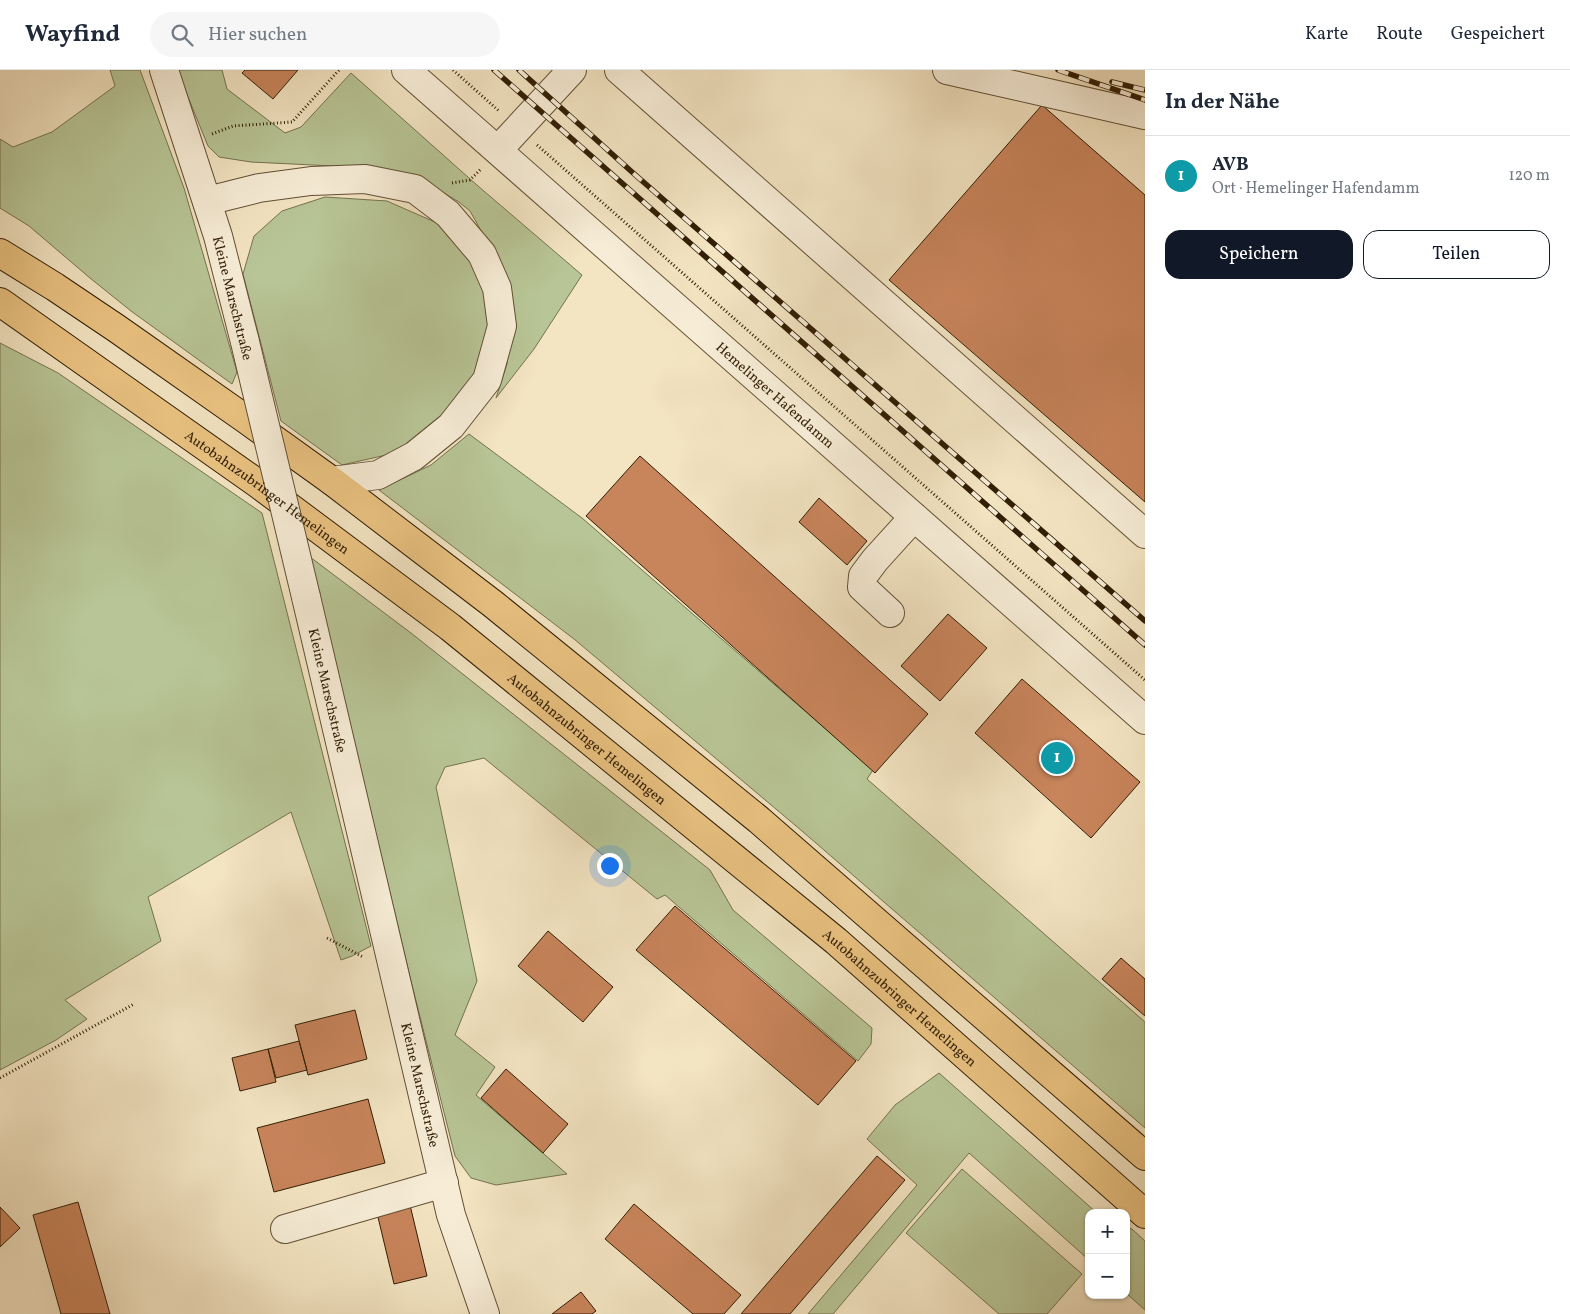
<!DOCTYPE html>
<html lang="de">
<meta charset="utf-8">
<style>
:root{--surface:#fff;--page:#f6f6f7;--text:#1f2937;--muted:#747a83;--line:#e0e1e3;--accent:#111827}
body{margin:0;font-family:Vollkorn,serif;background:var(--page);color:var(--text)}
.controls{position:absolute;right:15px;bottom:15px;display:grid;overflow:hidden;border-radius:10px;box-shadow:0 1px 4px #0004}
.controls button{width:45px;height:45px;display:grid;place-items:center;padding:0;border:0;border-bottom:1px solid var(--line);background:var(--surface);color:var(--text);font:25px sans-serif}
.you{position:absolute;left:609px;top:795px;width:18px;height:18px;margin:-12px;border:4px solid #fff;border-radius:50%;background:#1a73e8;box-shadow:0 0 0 8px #1a73e833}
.badge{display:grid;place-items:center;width:32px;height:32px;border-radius:50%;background:var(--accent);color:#fff;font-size:16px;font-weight:700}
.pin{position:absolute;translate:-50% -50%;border:2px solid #fff;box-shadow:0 1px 5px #0006}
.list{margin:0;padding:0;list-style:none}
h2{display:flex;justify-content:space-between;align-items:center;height:65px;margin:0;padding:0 20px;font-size:21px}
h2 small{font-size:16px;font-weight:400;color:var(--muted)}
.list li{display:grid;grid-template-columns:32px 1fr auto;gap:15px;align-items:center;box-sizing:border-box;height:80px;padding:0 20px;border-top:1px solid var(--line)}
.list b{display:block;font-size:19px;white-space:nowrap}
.list p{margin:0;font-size:16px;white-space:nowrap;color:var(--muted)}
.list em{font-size:16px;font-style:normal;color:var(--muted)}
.actions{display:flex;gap:10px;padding:15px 20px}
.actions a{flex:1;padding:11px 0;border:1px solid var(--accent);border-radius:15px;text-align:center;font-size:18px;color:var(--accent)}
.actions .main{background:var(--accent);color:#fff}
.icon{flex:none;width:28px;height:28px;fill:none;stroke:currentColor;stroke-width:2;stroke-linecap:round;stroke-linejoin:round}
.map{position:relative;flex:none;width:1145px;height:1244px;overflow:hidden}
header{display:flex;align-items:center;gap:30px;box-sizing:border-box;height:70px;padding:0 25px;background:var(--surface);border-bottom:1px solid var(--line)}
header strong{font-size:24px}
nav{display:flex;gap:28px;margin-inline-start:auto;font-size:18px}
.search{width:350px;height:45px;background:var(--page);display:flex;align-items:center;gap:12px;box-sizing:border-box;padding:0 18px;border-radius:28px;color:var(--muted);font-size:19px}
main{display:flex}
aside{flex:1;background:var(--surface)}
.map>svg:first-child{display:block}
.green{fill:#b8c596;stroke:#74724d}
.building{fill:#c8845b;stroke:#311e04}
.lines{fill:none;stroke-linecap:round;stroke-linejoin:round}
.minor-casing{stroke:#625034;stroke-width:30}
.highway-casing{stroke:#311e04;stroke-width:30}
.path{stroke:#311e04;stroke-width:3;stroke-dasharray:1 2.5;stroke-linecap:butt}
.minor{stroke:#f7edd7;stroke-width:28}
.highway{stroke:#eac281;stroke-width:28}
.rail-casing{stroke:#311e04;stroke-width:5.5}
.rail{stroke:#f7edd7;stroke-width:4;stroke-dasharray:11;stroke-linecap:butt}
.minor-bridge-casing{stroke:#625034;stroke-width:30;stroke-linecap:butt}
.minor-bridge{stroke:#f7edd7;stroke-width:28}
.labels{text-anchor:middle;stroke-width:4;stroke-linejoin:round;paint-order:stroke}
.street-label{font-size:14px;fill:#311e04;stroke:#f7edd7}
</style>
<header>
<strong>Wayfind</strong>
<div class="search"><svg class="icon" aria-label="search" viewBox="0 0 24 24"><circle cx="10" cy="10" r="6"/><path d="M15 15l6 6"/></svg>Hier suchen</div>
<nav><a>Karte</a><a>Route</a><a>Gespeichert</a></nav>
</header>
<main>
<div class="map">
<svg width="1145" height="1244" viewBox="0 0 1145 1244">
<rect width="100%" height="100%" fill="#f3e4c2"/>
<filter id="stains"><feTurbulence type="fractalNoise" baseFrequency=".004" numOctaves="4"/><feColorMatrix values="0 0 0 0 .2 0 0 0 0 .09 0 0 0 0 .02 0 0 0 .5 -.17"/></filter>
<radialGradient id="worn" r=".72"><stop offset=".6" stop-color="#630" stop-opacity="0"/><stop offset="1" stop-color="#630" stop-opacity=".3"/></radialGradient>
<path class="green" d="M110 0H140L184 118 237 302 232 314 131 241 90 208 29 156 0 138V69L13 77 52 62 115 16Z
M177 0H222L227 19 285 63 301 57 351 3 478 116 582 205 534 279 496 328 507 294 513 243 497 189 470 141 459 132 419 108 354 97 251 92 219 87 208 76Z
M325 127 387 131 437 153 475 191 489 239 488 276 473 313 442 352 395 383 342 395 281 351 243 204 254 166 282 141Z
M0 273 58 303 262 443 371 876 352 886 341 890 291 742 148 827 161 871 65 930 87 949 56 970 0 1000Z
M469 364 582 448 873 700 867 709 1145 952V1058L802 761 574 569 379 420 431 395Z
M310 487 411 563 710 800 733 840 872 958 871 974 858 991 665 825 657 829 484 688 445 697 436 717 477 911 455 965 495 997 476 1025 567 1104 496 1115 471 1108 455 1086 411 911Z
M939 1003 1097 1143H1089V1190L969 1083 833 1244H808L917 1115 867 1069 895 1035Z
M962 1099 1082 1204 1047 1244H999L906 1163Z
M1126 1158 1132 1159 1145 1171V1240L1126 1223Z"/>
<path class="building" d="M245 0H298L273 29 242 3Z
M1042 35 1145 125V432L889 210Z
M640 386 928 644 875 703 586 446Z
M819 428 867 471 847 495 799 452Z
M948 544 987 578 940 631 901 596Z
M1022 609 1140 712 1091 768 975 663Z
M675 836 856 991 818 1035 636 880Z
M548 861 613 917 583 952 518 896Z
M1121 888 1145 909V946L1102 909Z
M355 940 367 989 308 1005 295 955Z
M299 971 307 1000 276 1008 268 979Z
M268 979 276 1012 240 1021 232 988Z
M506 999 568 1054 543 1083 481 1028Z
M368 1029 385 1093 274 1122 257 1058Z
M877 1086 905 1110 790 1244H741Z
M78 1132 110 1244H61L33 1145Z
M634 1134 741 1225 724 1244H693L605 1169Z
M410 1135 427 1206 394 1214 377 1143Z
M0 1137 20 1158 0 1177Z
M581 1222 596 1241 592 1244H552Z"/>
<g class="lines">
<defs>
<g id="minor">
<path d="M164 0 218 166 245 272"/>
<path id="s1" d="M406 0 1145 650"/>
<path d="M619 0 1145 464"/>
<path d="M947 0 1145 45"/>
<path d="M498 80 572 0"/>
<path d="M207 131 259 118 311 111 365 109 415 119 448 144 482 184 497 218 502 256 487 310 451 356 414 386 378 405 332 411"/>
<path id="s2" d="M306 527 451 1145 485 1244"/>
<path d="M890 543 862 517 863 506 875 490 914 447"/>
<path d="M285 1159 444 1113"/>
</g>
<g id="highway">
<path d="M0 183 55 217 116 258 247 350 332 411 493 534 759 750 1145 1086"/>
<path id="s3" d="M0 232 257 413 450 557 836 871 1145 1144"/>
</g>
</defs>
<use href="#minor" class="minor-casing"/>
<use href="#highway" class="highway-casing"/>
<path class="path" d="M453 0 499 41
M212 64 233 56 292 52 339 0
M537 75 1145 610
M452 113 470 110 481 99
M327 868 363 887
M0 1008 134 934"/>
<use href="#minor" class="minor"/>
<use href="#highway" class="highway"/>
<defs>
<path id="rail" d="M494 0 1145 575
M519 0 632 102 1145 551
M1058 0 1145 30
M1112 12 1145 20"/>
</defs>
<use href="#rail" class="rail-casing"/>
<use href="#rail" class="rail"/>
<defs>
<path id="minor-bridge" d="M245 272 306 527"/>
</defs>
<use href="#minor-bridge" class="minor-bridge-casing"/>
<use href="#minor-bridge" class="minor-bridge"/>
</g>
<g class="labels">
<g class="street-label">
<text transform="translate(233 228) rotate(76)" y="5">Kleine Marschstraße</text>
<text dy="5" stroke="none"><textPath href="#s1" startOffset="492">Hemelinger Hafendamm</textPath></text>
<text dy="5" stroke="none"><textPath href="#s3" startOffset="328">Autobahnzubringer Hemelingen</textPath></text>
<text dy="5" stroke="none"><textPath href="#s2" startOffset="96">Kleine Marschstraße</textPath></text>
<text dy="5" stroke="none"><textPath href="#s3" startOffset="732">Autobahnzubringer Hemelingen</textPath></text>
<text dy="5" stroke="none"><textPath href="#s3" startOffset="1138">Autobahnzubringer Hemelingen</textPath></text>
<text dy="5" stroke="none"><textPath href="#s2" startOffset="501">Kleine Marschstraße</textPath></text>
</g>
</g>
<rect width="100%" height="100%" filter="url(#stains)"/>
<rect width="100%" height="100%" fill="url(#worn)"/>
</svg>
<div class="controls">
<button>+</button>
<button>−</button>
</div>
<div class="you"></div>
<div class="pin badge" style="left:1057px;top:688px;background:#0f9aa8">1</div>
</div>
<aside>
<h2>In der Nähe<small></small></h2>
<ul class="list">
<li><span class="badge" style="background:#0f9aa8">1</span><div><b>AVB</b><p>Ort · Hemelinger Hafendamm</p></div><em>120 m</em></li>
</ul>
<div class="actions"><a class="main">Speichern</a><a>Teilen</a></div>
</aside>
</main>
